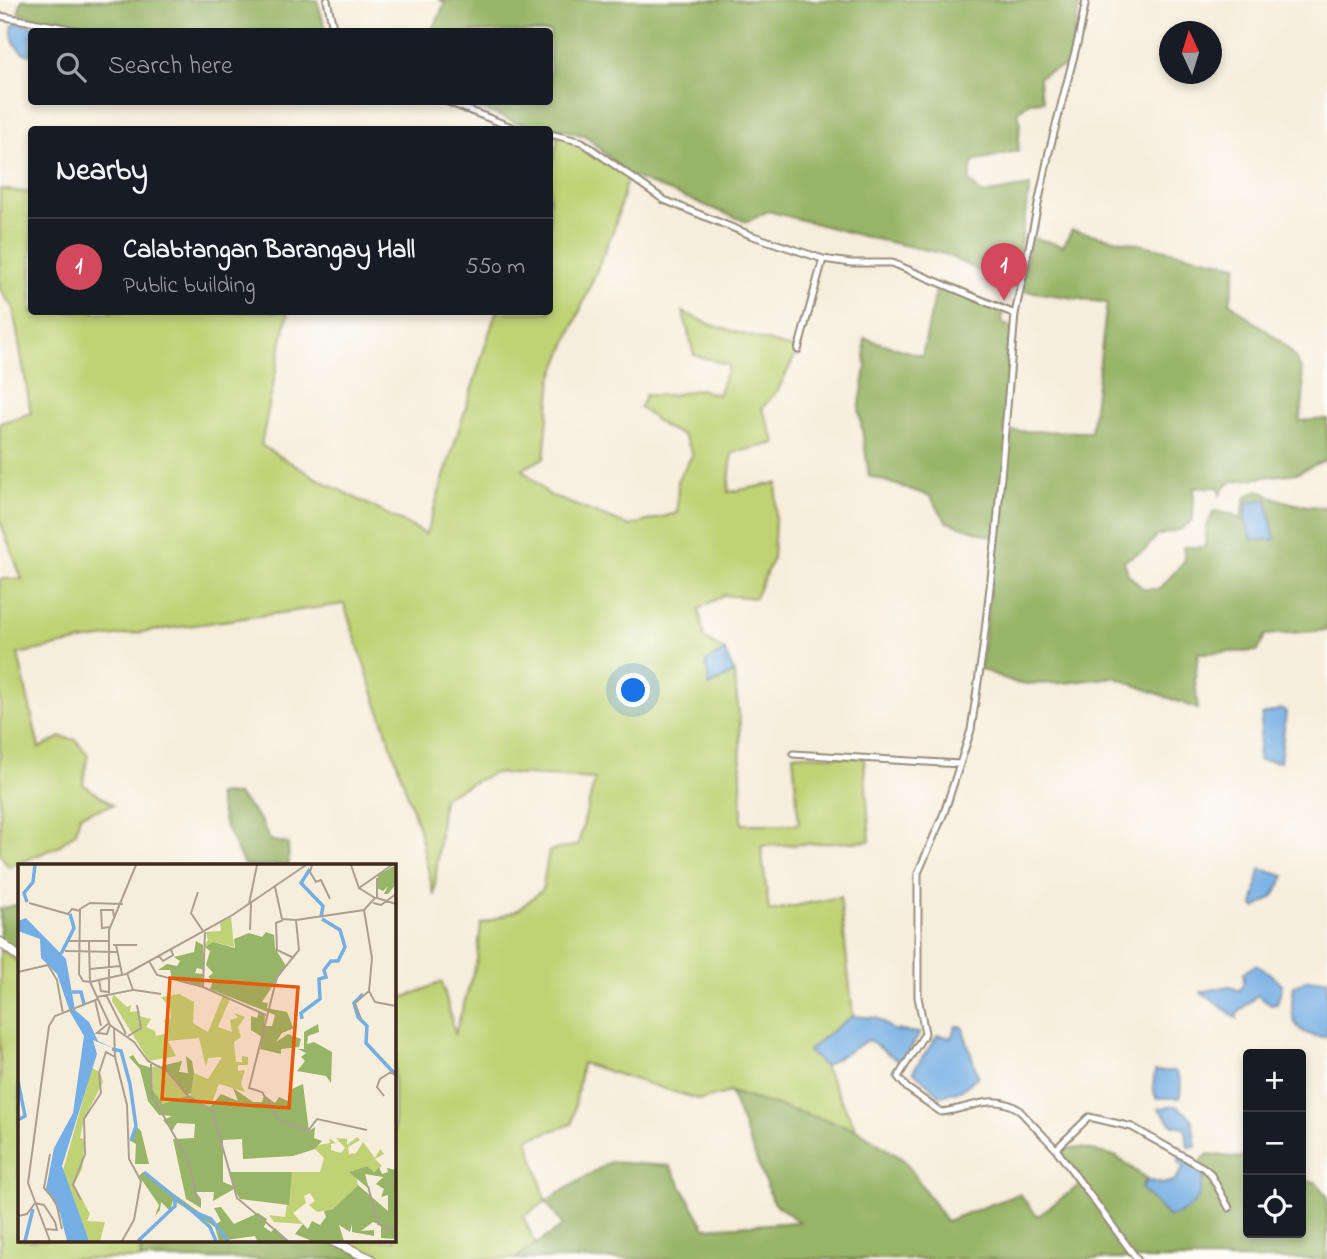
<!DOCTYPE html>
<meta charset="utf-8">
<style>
:root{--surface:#171b24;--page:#242831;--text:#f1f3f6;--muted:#9ea1a6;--line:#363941;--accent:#d1495b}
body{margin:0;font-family:"Indie Flower",sans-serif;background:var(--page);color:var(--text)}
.controls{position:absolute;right:21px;bottom:21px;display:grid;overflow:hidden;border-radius:7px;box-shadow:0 4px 10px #0003}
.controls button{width:63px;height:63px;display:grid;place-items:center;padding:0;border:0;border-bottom:2px solid var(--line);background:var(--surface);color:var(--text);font:35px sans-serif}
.compass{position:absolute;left:1159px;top:21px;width:63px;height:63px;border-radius:50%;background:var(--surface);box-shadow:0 4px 10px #0003;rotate:356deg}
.you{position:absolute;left:634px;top:691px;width:24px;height:24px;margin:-18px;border:5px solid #fff;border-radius:50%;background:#1a73e8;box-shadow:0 0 0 10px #1a73e833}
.badge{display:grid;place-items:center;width:46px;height:46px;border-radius:50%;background:var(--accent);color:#fff;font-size:23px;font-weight:700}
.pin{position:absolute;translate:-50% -58px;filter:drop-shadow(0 2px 4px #0008)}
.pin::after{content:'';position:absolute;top:37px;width:24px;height:21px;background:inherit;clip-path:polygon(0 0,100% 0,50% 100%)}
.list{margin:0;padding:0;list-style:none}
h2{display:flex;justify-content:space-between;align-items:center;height:91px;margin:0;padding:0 28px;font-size:30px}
h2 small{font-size:23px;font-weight:400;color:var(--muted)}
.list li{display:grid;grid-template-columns:46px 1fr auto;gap:21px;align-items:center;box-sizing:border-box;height:98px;padding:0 28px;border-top:2px solid var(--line)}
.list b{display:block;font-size:26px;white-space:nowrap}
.list p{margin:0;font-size:23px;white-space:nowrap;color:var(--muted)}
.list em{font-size:23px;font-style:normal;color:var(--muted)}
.icon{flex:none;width:38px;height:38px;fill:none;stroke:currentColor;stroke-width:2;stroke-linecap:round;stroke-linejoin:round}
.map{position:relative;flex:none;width:1327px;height:1259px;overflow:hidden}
.search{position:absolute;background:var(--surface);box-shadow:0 4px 10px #0003;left:28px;top:28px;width:525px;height:77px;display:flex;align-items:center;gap:18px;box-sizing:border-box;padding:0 24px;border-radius:7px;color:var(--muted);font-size:26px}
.panel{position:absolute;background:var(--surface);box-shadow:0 4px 10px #0003;left:28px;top:126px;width:525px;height:189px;border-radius:7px}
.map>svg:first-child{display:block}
.green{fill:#c0d275;stroke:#7e7e4a;stroke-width:2}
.forest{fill:#98b466;stroke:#6a6f42;stroke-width:2}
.water{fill:#74aee4;stroke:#586c81;stroke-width:2}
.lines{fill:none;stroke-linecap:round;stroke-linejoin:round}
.street-casing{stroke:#988c7c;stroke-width:9}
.secondary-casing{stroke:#988c7c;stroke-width:11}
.street{stroke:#fff;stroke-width:5}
.secondary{stroke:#fff;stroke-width:8}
.inset-river{fill:none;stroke:#74aee4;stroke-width:3.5}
.inset-road{fill:none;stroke:#ab9f8f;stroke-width:2}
.view{fill:#e8590c;fill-opacity:0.15;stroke:#e8590c;stroke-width:3.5}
.inset-edge{fill:none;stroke:#3b2a1e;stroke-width:3.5}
</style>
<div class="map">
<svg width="1327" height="1259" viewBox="0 0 1327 1259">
<rect width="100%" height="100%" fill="#fdfcf7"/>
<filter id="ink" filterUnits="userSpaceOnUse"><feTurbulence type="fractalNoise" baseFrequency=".0143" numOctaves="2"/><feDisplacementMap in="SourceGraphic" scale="14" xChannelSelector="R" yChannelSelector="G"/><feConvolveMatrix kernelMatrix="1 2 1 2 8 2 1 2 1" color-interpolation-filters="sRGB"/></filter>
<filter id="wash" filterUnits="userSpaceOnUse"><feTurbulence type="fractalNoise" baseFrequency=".00686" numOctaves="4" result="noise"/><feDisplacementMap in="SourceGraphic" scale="28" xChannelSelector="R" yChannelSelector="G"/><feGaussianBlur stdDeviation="1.57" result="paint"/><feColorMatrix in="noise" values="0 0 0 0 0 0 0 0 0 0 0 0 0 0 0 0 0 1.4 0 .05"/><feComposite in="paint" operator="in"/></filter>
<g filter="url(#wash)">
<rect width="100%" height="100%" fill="#f6eddb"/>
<path class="green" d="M555 134 582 142 628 175 615 226 552 378 544 458 522 469 549 495 629 526 677 513 678 479 693 454 683 435C663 429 656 419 640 408L645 395H673L699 389 718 395 729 365 694 355 683 312 712 325 798 350 778 390 762 408 776 443 732 453 728 492 777 483 773 558 755 598 724 595 699 609 704 638 725 651 706 662 710 686 734 673 740 725 742 824H799L793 754 864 758 870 841 761 846 769 911 840 897 853 1016 825 1036 808 1051 824 1066 856 1129 730 1092 700 1100 582 1063 572 1124 528 1139 546 1201 523 1217 536 1244 514 1259H371L330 1240H394V1020L401 1019 400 999 442 982 455 1034 477 960 481 924 518 910 542 890 549 851 578 845 595 779 493 773 443 797 434 896 419 829 344 604 87 640 18 654 39 748 61 737 76 740 88 755 83 784 113 805 80 815 76 832 58 847 9 867 0 854V579H22L0 521V423L31 413 13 308 0 290V189L31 193 32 312H288L261 445 318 479 426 534 496 312H550V169L558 140Z
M0 948 19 963V1240H145L140 1246 141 1259H0Z"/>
<path class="forest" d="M22 0H317L326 31H96L18 14Z
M440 0H1080L1069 65 1048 72 1039 77 1040 91 1044 101 1029 102 1018 111 1020 121 1018 151 973 161 969 181 982 194 1030 186 1013 288 945 254 866 237 768 211 747 222 628 175 586 136 551 127 518 123 464 102H550V32H429L436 23 445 3Z
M1072 230 1237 265 1230 302C1275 344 1318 346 1299 421L1327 419V459L1297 473 1234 481 1226 485 1220 495 1219 487 1194 488 1193 520 1181 529 1157 536 1145 550 1124 560 1128 574 1143 589H1160L1185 560 1183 547H1205L1207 526 1214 511 1235 515 1241 520 1245 498 1258 490C1281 502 1301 507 1327 507V630L1265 635 1258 651 1198 653 1195 680 1198 709 1114 677 1065 683 1019 684 980 669 996 538 947 522 930 496 869 476 859 410 866 368 864 338 922 356 938 282 1003 309 1002 323 1012 328 1004 431 1091 432 1107 303 1020 290 1031 237 1063 246Z
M217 794 238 795 260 820 270 840 288 844 289 865H244L224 823Z
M19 904V959L0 942V909Z
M730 1092 856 1129 905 1161 946 1221 1019 1194 1038 1216 1082 1183 1056 1149 1082 1148 1115 1156 1148 1180 1143 1183 1169 1217 1199 1163 1208 1154 1240 1158 1248 1153V1233H1301V1180L1316 1182 1327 1196V1259H514L563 1226 546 1201 610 1162 670 1166 705 1228 799 1222 773 1202Z
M145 1240H199L216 1246 224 1240H331L371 1259H141L140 1246Z"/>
<path class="water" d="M17 23 58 31 32 32 31 55C17 53 9 38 13 25Z
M1267 499 1275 540H1252L1245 520 1248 502Z
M725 651 734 673 709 686 706 662Z
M1281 709 1286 712 1280 762 1258 760 1262 715Z
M1260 869 1285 876 1273 897 1255 908 1253 906Z
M1256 965 1271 974 1282 985 1277 1004 1271 1005 1257 995 1236 1015 1237 1018 1201 992 1229 986 1239 991 1243 984 1244 972Z
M1327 979V1037C1290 1036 1289 1015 1294 986L1306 980Z
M853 1016 877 1018 893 1030 920 1033 902 1063 868 1040 824 1066 808 1051 825 1036Z
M956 1026H962L978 1076 963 1089 941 1096 913 1071 938 1035 951 1038Z
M1155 1071H1175L1181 1080 1180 1098H1156L1153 1087Z
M1177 1106 1192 1118 1196 1147H1188L1186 1130 1181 1126 1173 1125 1158 1108Z
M1178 1159H1183L1204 1170C1202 1197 1195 1210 1169 1217L1141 1188 1148 1180 1162 1184 1174 1181 1184 1168 1179 1164Z"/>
</g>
<g filter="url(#ink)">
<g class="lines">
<defs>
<path id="street" d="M327 0 334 32
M1086 0 1078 40 1049 152 1015 314 996 535 983 648 971 730 944 813 918 873V997L925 1033 898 1077 907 1088 941 1112C969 1110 991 1092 1018 1109L1056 1149 1137 1259
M0 16 87 32
M448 102 519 130
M550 134 582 142 664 200 753 236 823 259 851 263H892L1015 314
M798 350 823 259
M793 754 960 764
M1056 1149 1089 1117 1132 1127 1204 1168 1210 1173 1229 1208"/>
<path id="secondary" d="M0 942 19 957
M330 1240 371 1259"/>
</defs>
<use href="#street" class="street-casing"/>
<use href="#secondary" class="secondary-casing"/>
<use href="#street" class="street"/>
<use href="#secondary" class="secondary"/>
</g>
</g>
<g transform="translate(18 864)">
<rect width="378" height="378" fill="#f6eddb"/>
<path d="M213 53 216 83 195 78 193 83 186 82 190 76 188 68 203 67 202 59ZM95 130 109 143 113 141 112 148 122 147 121 152 133 155 128 163 137 167 138 172 150 169 146 156 153 154 152 144 143 133 161 130 176 138 175 159 190 168 205 131 212 135 200 163 214 168 212 156 220 154 216 149 227 153 220 163 223 173 216 178 218 198H224V192L230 193V201H220V207L227 206 223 220 227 228 201 220 192 244 172 233 176 209 190 215 204 193 190 194 188 203 181 174 150 177 158 192 131 197 94 137ZM142 201 169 232 153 241 142 239 135 229 134 203ZM74 204 82 208 85 218 66 255 62 274 67 275 64 305 56 320 72 350 69 357 87 358 82 377H71L44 310ZM339 273 342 276 330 283 331 290 338 289 345 278 357 294 362 285 366 290 357 295 364 302 355 308 349 302 331 308 338 311 340 321 315 345 299 348 291 341 297 337 292 329 298 326 286 332 288 339 275 349 285 360 256 358 251 351 267 353 274 308H302L306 294 297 285 301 281 312 279 311 274 318 279 313 280V286L323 289 327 284 318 274 329 275V281Z" fill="#c0d275"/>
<path d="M378 1V20L370 30H366L370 22 365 27 359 24 360 11ZM248 68 256 71 257 84 268 102 244 138 250 139 249 144 269 148 275 163H279L264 169 258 178 270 170 283 175 281 183 263 185V190L242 185 244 173 233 166V152L239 154 241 147 247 152 246 162H254L257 151 192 125 195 117 190 113 195 109 188 101 192 87 187 83 195 78 217 84 216 75 231 69 244 73ZM178 77 185 81 186 106 179 104 177 109 185 110 184 122 154 115 152 106H140L149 100 159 102 162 97 156 93 176 88ZM300 160 301 168 290 172 289 180 296 178 314 188 313 219 308 212 279 207 287 197 283 193 288 189 280 185H286V168ZM115 191 121 200 134 204 133 224 145 240 169 232 191 244 203 230 220 237 215 224 235 238H244L246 231 257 239 261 233 272 238 274 225 285 220 291 267 297 263 296 274 304 277 297 285 275 292 225 295 224 275 205 276V318L215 322 211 308H274L271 341 222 335 216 325 195 337 196 328H178L183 335V344L168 335 155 275 176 274 177 260 159 259 154 267 145 256 154 252 141 251 130 237 122 205 111 193ZM168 192 174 197 176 209 173 229 169 231 143 202 164 197 161 208 170 209ZM118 262 123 267 131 300H117L118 280 113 277ZM349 302 356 308 361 303 364 310 370 308 369 304 378 306V375L363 374V361L355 358 343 367 356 366V372L334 368V360L332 368 321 361 326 377H294L277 370 285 360 290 365 294 357 302 361 308 353 306 347 315 345 340 321 370 347V331L363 333 366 325 358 320 365 313 347 310 351 325 331 308ZM125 308 198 360 203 357 196 344 203 343 216 360 240 349 249 355 246 363 253 368 257 364 270 377H239L237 372 201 377 197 363 155 336 152 347 143 338 142 346 137 352 141 341 121 312Z" fill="#98b466"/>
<path d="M8 54 48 95 57 146 71 158 80 177 97 185 75 176 79 190 44 302 71 377H49L42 349 28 325 36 284 55 249 66 172 52 148 39 110 23 94 22 75 0 67V57Z" fill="#74aee4"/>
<path class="inset-river" d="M292 5 283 19 305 42 303 53M9 38 6 29 15 18 17 1M43 90 56 64 52 50M54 128H63L66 140M345 130 336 139 340 153 349 162 348 179 377 210M284 155 283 149 302 135 301 115 308 113 306 106 313 97H320L327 83 322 66 304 55M94 185 103 187 112 220 118 262 113 277M0 217 7 252 0 256M126 308 174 347 193 355 210 377M174 347 192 363 198 377M7 377 15 345M120 377 157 342V333"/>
<path class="inset-road" d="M294 1 292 8 298 18 303 16 312 35M333 1 341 24 374 1M359 14V34L378 40M257 23 264 55 278 56 346 46 357 34 341 24M180 28 173 49 185 67M11 39 50 50 54 45 62 47M355 39 363 41 378 30M231 40 239 1M346 46 354 94 351 127 357 138 378 142M265 56 258 59 259 86 276 94M278 56 281 86 259 113 231 224 244 228 261 256 290 267 299 255 349 266M92 63 84 64 83 46H95L96 53M232 66 233 38M51 77H90M71 78 72 119M95 81H119M98 81 104 110M47 87 99 88M141 92 145 97 155 91 153 85M131 97 139 111 185 123 248 151M72 105 102 102M0 108 30 101 39 116 45 150M81 116 83 127 91 128V66L118 1M73 118 65 117 61 110 62 45 72 39 105 40M185 123 187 68M116 126 143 130M88 131 108 170M79 133 115 126 109 109M77 136 83 162M343 155 337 139 351 127M91 159 79 169 89 170 92 161M96 164 97 193 109 241 111 295 123 317 116 356 104 377M110 172 123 164 119 141M133 200 134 231 171 298 180 340M366 232 359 223 362 215 373 208 378 212M32 290 26 324 38 338 44 365M350 322 360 360 378 367M63 336 55 321 67 290 66 255 83 229 81 209 88 188 97 193M17 339 26 341 37 358 39 366 27 365M0 352 9 350 17 339M32 377 10 319 31 162 37 152 80 135M270 377 219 334 194 246 169 231 149 207 130 197 116 178 92 161 72 118 108 110 213 52 288 1"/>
<path class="view" d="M152 114 280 123 271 244 144 235Z"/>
<rect width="378" height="378" class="inset-edge"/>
</g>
</svg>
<div class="controls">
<button>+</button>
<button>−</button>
<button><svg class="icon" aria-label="locate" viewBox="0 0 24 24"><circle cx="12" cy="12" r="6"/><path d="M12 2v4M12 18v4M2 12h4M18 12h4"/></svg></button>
</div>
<svg class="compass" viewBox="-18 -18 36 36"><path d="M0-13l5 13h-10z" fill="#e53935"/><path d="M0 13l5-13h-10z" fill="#9ea1a6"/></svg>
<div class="you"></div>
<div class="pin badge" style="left:1004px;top:301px">1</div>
<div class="search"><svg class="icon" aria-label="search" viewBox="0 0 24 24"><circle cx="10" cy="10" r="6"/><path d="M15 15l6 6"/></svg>Search here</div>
<section class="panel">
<h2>Nearby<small></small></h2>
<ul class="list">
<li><span class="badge">1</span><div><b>Calabtangan Barangay Hall</b><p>Public building</p></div><em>550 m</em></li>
</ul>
</section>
</div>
